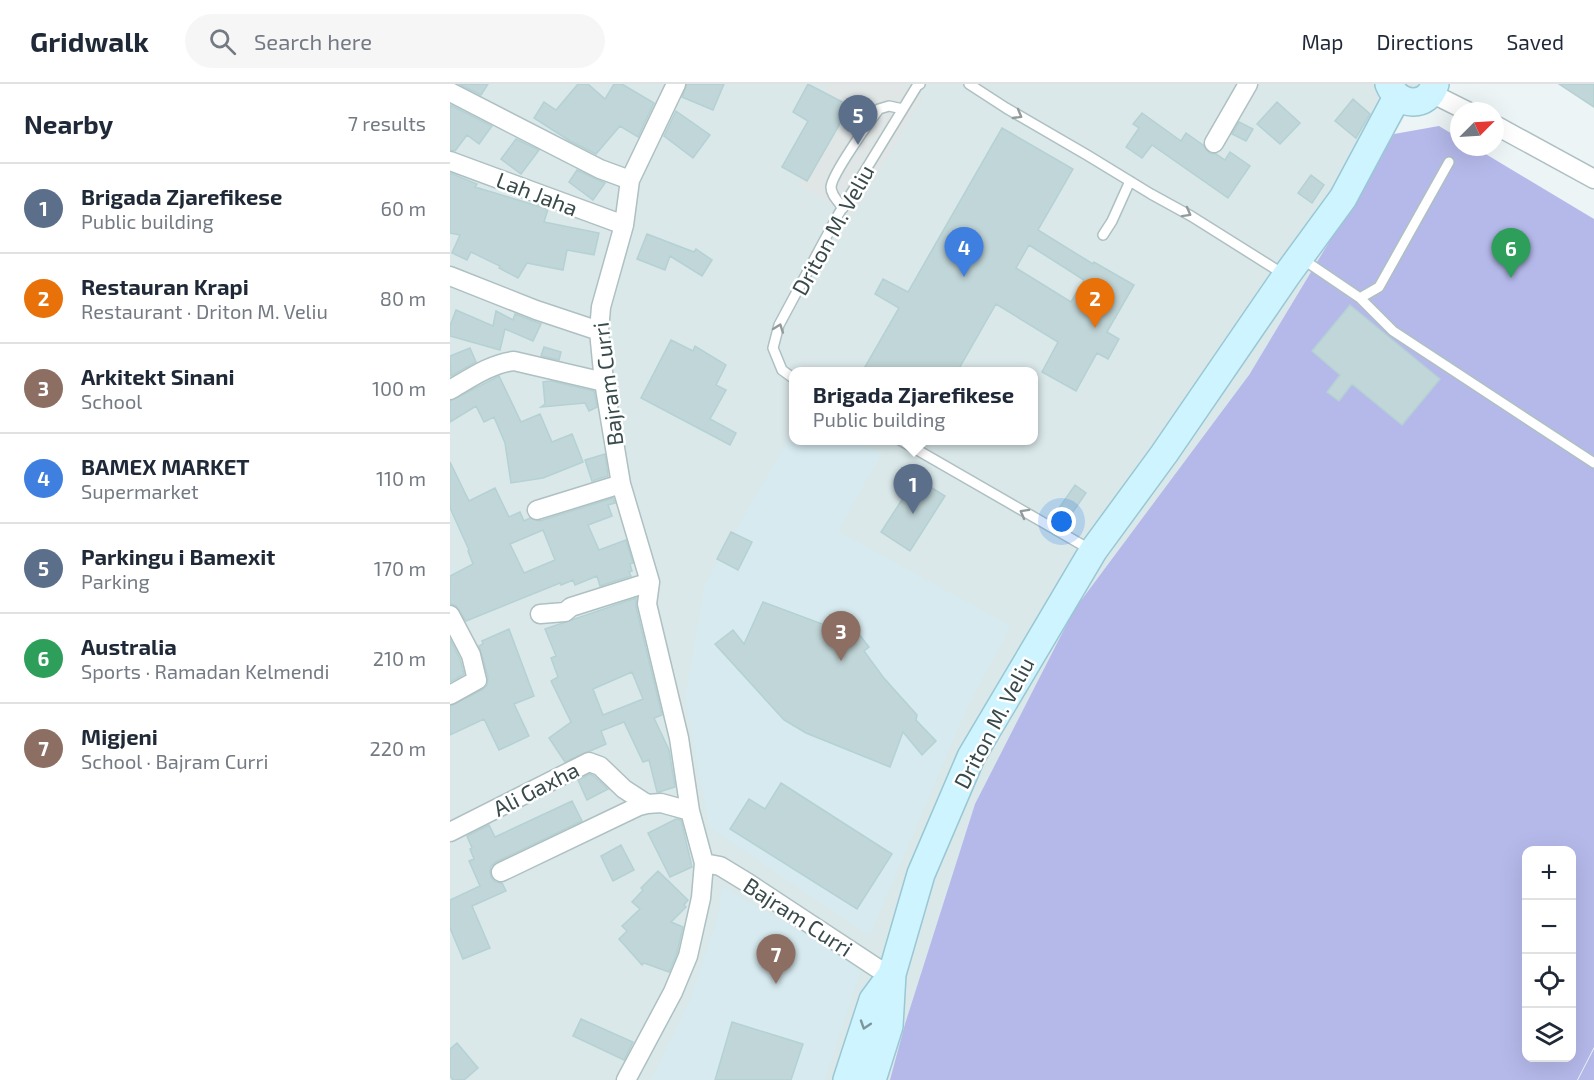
<!DOCTYPE html>
<meta charset="utf-8">
<style>
:root{--surface:#fff;--page:#f6f6f7;--text:#1f2937;--muted:#747a83;--line:#e0e1e3;--accent:#ea580c}
body{margin:0;font-family:"Exo 2",sans-serif;background:var(--page);color:var(--text)}
.controls{position:absolute;right:18px;bottom:18px;display:grid;overflow:hidden;border-radius:12px;box-shadow:0 6px 24px #0002}
.controls button{width:54px;height:54px;display:grid;place-items:center;padding:0;border:0;border-bottom:2px solid var(--line);background:var(--surface);color:var(--text);font:30px sans-serif}
.compass{position:absolute;left:1000px;top:18px;width:54px;height:54px;border-radius:50%;background:var(--surface);box-shadow:0 6px 24px #0002;rotate:66deg}
.you{position:absolute;left:612px;top:438px;width:21px;height:21px;margin:-15px;border:4px solid #fff;border-radius:50%;background:#1a73e8;box-shadow:0 0 0 9px #1a73e833}
.badge{display:grid;place-items:center;width:39px;height:39px;border-radius:50%;background:var(--accent);color:#fff;font-size:20px;font-weight:700}
.pin{position:absolute;translate:-50% -50px;filter:drop-shadow(0 2px 3px #0008)}
.pin::after{content:'';position:absolute;top:32px;width:21px;height:18px;background:inherit;clip-path:polygon(0 0,100% 0,50% 100%)}
.popup{position:absolute;left:339px;top:283px;width:249px;height:78px;box-sizing:border-box;display:grid;place-content:center;border-radius:12px;background:var(--surface);filter:drop-shadow(0 2px 4px #0005);font-size:20px;white-space:nowrap;color:var(--muted)}
.popup b{font-size:22px;color:var(--text)}
.popup::after{content:'';position:absolute;left:50%;top:100%;margin-left:-12px;border:12px solid transparent;border-top-color:var(--surface)}
.list{margin:0;padding:0;list-style:none}
h2{display:flex;justify-content:space-between;align-items:center;height:78px;margin:0;padding:0 24px;font-size:26px}
h2 small{font-size:20px;font-weight:400;color:var(--muted)}
.list li{display:grid;grid-template-columns:39px 1fr auto;gap:18px;align-items:center;box-sizing:border-box;height:90px;padding:0 24px;border-top:2px solid var(--line)}
.list b{display:block;font-size:22px;white-space:nowrap}
.list p{margin:0;font-size:20px;white-space:nowrap;color:var(--muted)}
.list em{font-size:20px;font-style:normal;color:var(--muted)}
.icon{flex:none;width:33px;height:33px;fill:none;stroke:currentColor;stroke-width:2;stroke-linecap:round;stroke-linejoin:round}
.map{position:relative;flex:none;width:1144px;height:996px;overflow:hidden}
header{display:flex;align-items:center;gap:36px;box-sizing:border-box;height:84px;padding:0 30px;background:var(--surface);border-bottom:2px solid var(--line)}
header strong{font-size:28px}
nav{display:flex;gap:33px;margin-inline-start:auto;font-size:21px}
.search{width:420px;height:54px;background:var(--page);display:flex;align-items:center;gap:15px;box-sizing:border-box;padding:0 21px;border-radius:33px;color:var(--muted);font-size:22px}
main{display:flex}
aside{flex:1;background:var(--surface)}
.map>svg:first-child{display:block}
.residential{fill:#dae8ea;fill-rule:evenodd}
.education{fill:#d6eaef}
.green{fill:#b5b9ea;fill-rule:evenodd}
.parking{fill:#e0e5e5}
.building{fill:#c1d6d8;stroke:#b4d1d3;stroke-width:1.5;fill-rule:evenodd}
.lines{fill:none;stroke-linecap:round;stroke-linejoin:round}
.lane-casing{stroke:#aec0c2;stroke-width:12}
.street-casing{stroke:#aec0c2;stroke-width:21}
.secondary-casing{stroke:#99c7d3;stroke-width:30}
.lane{stroke:#fff;stroke-width:9}
.street{stroke:#fff;stroke-width:18}
.secondary{stroke:#cdf4ff;stroke-width:27}
.oneway{stroke:#929b9c}
.oneway2{stroke:#7c969c}
.labels{text-anchor:middle;stroke-width:5;stroke-linejoin:round;paint-order:stroke}
.street-label{font-size:22px;fill:#394a4b;stroke:#fff}
</style>
<header>
<strong>Gridwalk</strong>
<div class="search"><svg class="icon" aria-label="search" viewBox="0 0 24 24"><circle cx="10" cy="10" r="6"/><path d="M15 15l6 6"/></svg>Search here</div>
<nav><a>Map</a><a>Directions</a><a>Saved</a></nav>
</header>
<main>
<aside>
<h2>Nearby<small>7 results</small></h2>
<ul class="list">
<li><span class="badge" style="background:#5c6f8a">1</span><div><b>Brigada Zjarefikese</b><p>Public building</p></div><em>60 m</em></li>
<li><span class="badge" style="background:#e8710a">2</span><div><b>Restauran Krapi</b><p>Restaurant · Driton M. Veliu</p></div><em>80 m</em></li>
<li><span class="badge" style="background:#8d6e63">3</span><div><b>Arkitekt Sinani</b><p>School</p></div><em>100 m</em></li>
<li><span class="badge" style="background:#3f7fe0">4</span><div><b>BAMEX MARKET</b><p>Supermarket</p></div><em>110 m</em></li>
<li><span class="badge" style="background:#5c6f8a">5</span><div><b>Parkingu i Bamexit</b><p>Parking</p></div><em>170 m</em></li>
<li><span class="badge" style="background:#2e9e5b">6</span><div><b>Australia</b><p>Sports · Ramadan Kelmendi</p></div><em>210 m</em></li>
<li><span class="badge" style="background:#8d6e63">7</span><div><b>Migjeni</b><p>School · Bajram Curri</p></div><em>220 m</em></li>
</ul>
</aside>
<div class="map">
<svg width="1144" height="996" viewBox="0 0 1144 996">
<rect width="100%" height="100%" fill="#ecf4f6"/>
<path class="residential" d="M0 0H974L799 291 457 996H0ZM343 288H583V356H343Z"/>
<path class="education" d="M343 348V356L407 357 432 369 388 447 561 542 515 628 420 852 259 743 235 613 255 499Z
M272 803 413 881 375 996H201L239 918 268 831Z"/>
<path class="green" d="M989 42 1009 54V63H1024L1144 135V963L1127 996H440L455 940 525 720 624 526 799 291 944 50ZM1076 766H1122V974H1076Z
M1144 965V996H1128Z"/>
<path class="parking" d="M380 0H452L473 13 402 133 348 100 395 22 375 9Z"/>
<path class="building" d="M9 0H38L31 11Z
M128 0H138L155 15 164 0H172L204 19 188 53 170 42 146 70 120 57 84 34 94 18 106 26Z
M237 0H274L263 26 232 13Z
M358 0 400 22 357 97 332 83 358 37 343 28Z
M1109 0H1144V23Z
M903 15 920 30 906 54 885 37Z
M827 18 850 39 830 60 807 40Z
M0 21 42 42 29 60 17 51 5 67 0 66Z
M226 27 260 51 243 74 214 52Z
M692 29 731 57 736 49 753 61 759 69 766 70 775 76 780 68 800 82 778 114 702 61 692 74 676 63 689 44 683 40Z
M789 38 803 45 796 57 782 50Z
M552 44 623 85 588 146 643 180 644 178 684 201 657 248 669 255 658 275 647 269 626 307 592 288 608 258 546 220 507 288H412L449 224 425 210 433 195 458 208ZM579 161 634 196 621 218 566 184Z
M66 55 89 66 71 90 51 75Z
M127 86 155 99 143 116 119 98Z
M0 89 27 100 25 103 98 125 94 138 149 149 144 171 117 166 113 186 77 179 68 194 49 184 50 182 21 168 17 176 2 169 10 151 0 149Z
M861 91 874 101 862 119 848 109Z
M197 150 244 168 246 165 262 176 252 192 220 172 215 186 187 175Z
M900 221 990 295 952 341 902 300 889 317 877 308 890 291 862 267Z
M6 226 43 242 46 227 63 236 65 230 91 240 83 257 55 245 50 266 0 252V242Z
M221 256 243 267 245 262 276 281 266 301 276 306 260 335 286 349 280 361 191 314Z
M94 263 111 268 109 276 91 272Z
M20 264 26 278 1 292 0 272Z
M49 292 71 338 90 330 102 358 122 350 133 378 93 394 61 399 55 359 44 333 34 338 26 322 0 338V317Z
M101 297 144 307 147 323 139 327 135 319 91 323 95 320 93 298Z
M155 370 158 392 142 397 135 376Z
M0 378 19 417 45 404 59 433 70 428 74 437 80 434 90 437 163 414 165 419 158 421 162 432 138 441 149 466 176 456 183 479 180 480 182 487 179 488 181 492 150 502 147 492 125 501 123 496 111 501 110 499 16 537 6 522 0 520V492L23 480 18 467 19 466 0 424ZM93 446 105 476 74 489 60 460Z
M466 394 495 412 460 467 431 448Z
M625 401 636 409 618 435 607 427Z
M281 448 302 458 288 486 267 475Z
M186 514V523L212 631 204 634 219 666 225 703 209 708H207L199 676 193 678 174 638 151 647 156 660 115 678 99 654 121 638 101 597 108 593 101 574 106 572 95 545ZM182 588 193 615 153 631 143 605Z
M313 518 380 543 386 538 396 540 406 546 419 563 414 567 433 593 467 631 466 636 486 657 472 671 453 648 440 683 356 649 334 636 265 560 283 546 294 560Z
M59 545 84 612 64 620 79 652 49 666 34 635 0 651V622L32 606 37 601 38 593 29 562 33 560 32 557Z
M0 555 10 575 14 590 0 598Z
M140 690 144 692 158 705 137 716 128 696Z
M331 699 442 770 407 825 280 745 299 715 315 725Z
M122 717 132 737 46 778 41 782 40 788 41 793 45 798 52 799 56 807 22 822 40 864 13 875 0 844V816L30 802 19 777 24 775 20 765 22 764 17 752 39 741 45 753Z
M226 735 231 736 242 783 220 793 198 749Z
M171 761 184 786 163 797 151 772Z
M208 787 238 816 234 821 236 823 221 838 233 843 227 869 219 888 194 879 192 881 169 855 177 847 172 842 190 825 182 818 193 806 191 804Z
M131 935 183 958 174 976 123 952Z
M282 938 353 960 341 996H265Z
M7 959 28 984 14 996H3L0 992V965Z"/>
<g class="lines">
<defs>
<path id="lane" d="M519 0 556 24 637 71 701 110 741 132 835 191
M393 124C388 117 381 111 381 103 382 90 420 37 429 25L439 22 453 25
M653 151 662 137 680 97
M851 174 910 214 929 203 999 78
M910 214 943 247 1144 379
M343 294 332 286 323 264 329 241 388 131 467 2 470 0
M450 356 641 466"/>
<path id="street" d="M0 8 150 85 180 96
M981 9 1017 27
M1045 41 1144 95
M764 59 798 0
M0 77 174 141
M0 192 86 226 149 247
M0 306C19 295 42 279 64 277L154 298
M87 426 171 400
M90 530 115 528 121 523 200 498
M0 531 21 571 27 596 0 611
M0 748 139 678 150 682 174 705 197 720 211 719 240 727
M254 779 270 782 298 799 427 884 442 890
M51 788 189 722 197 720
M176 996 223 908 238 872 251 814 254 779 240 727 229 654 197 520 200 498 171 400 154 298 149 247 151 223 174 141 180 96 226 0"/>
<path id="secondary" d="M939 0C948 23 978 25 985 0
M397 996 423 916 440 893
M422 996 439 942 442 890 471 790 521 673 643 467 714 370 836 192 893 114 947 13"/>
</defs>
<use href="#lane" class="lane-casing"/>
<use href="#street" class="street-casing"/>
<use href="#secondary" class="secondary-casing"/>
<use href="#lane" class="lane"/>
<use href="#street" class="street"/>
<use href="#secondary" class="secondary"/>
</g>
<defs><path id="oneway-chevron" d="M-2-3.5L2.5 0L-2 3.5" fill="none" stroke-width="1.6" stroke-linecap="round" stroke-linejoin="round" transform="scale(1.5)"/></defs>
<g class="oneway">
<use href="#oneway-chevron" transform="translate(568 31) rotate(30)"/>
<use href="#oneway-chevron" transform="translate(737 129) rotate(29)"/>
<use href="#oneway-chevron" transform="translate(329 244) rotate(-70)"/>
<use href="#oneway-chevron" transform="translate(574 429) rotate(-151)"/>
</g>
<use class="oneway2" href="#oneway-chevron" transform="translate(415 941) rotate(108)"/>
<g class="labels">
<g class="street-label">
<text transform="translate(87 110) rotate(21)" y="8">Lah Jaha</text>
<text transform="translate(383 146) rotate(-61)" y="8">Driton M. Veliu</text>
<text transform="translate(158 300) rotate(-97)" y="8">Bajram Curri</text>
<text transform="translate(544 639) rotate(-62)" y="8">Driton M. Veliu</text>
<text transform="translate(86 705) rotate(-27)" y="8">Ali Gaxha</text>
<text transform="translate(348 833) rotate(33)" y="8">Bajram Curri</text>
</g>
</g>
</svg>
<div class="controls">
<button>+</button>
<button>−</button>
<button><svg class="icon" aria-label="locate" viewBox="0 0 24 24"><circle cx="12" cy="12" r="6"/><path d="M12 2v4M12 18v4M2 12h4M18 12h4"/></svg></button>
<button><svg class="icon" aria-label="layers" viewBox="0 0 24 24"><path d="M12 4l9 5-9 5-9-5zM3 14l9 5 9-5"/></svg></button>
</div>
<svg class="compass" viewBox="-18 -18 36 36"><path d="M0-13l5 13h-10z" fill="#e53935"/><path d="M0 13l5-13h-10z" fill="#747a83"/></svg>
<div class="you"></div>
<div class="pin badge" style="left:463px;top:430px;background:#5c6f8a">1</div>
<div class="popup"><b>Brigada Zjarefikese</b>Public building</div>
<div class="pin badge" style="left:645px;top:244px;background:#e8710a">2</div>
<div class="pin badge" style="left:391px;top:577px;background:#8d6e63">3</div>
<div class="pin badge" style="left:514px;top:193px;background:#3f7fe0">4</div>
<div class="pin badge" style="left:408px;top:61px;background:#5c6f8a">5</div>
<div class="pin badge" style="left:1061px;top:194px;background:#2e9e5b">6</div>
<div class="pin badge" style="left:326px;top:900px;background:#8d6e63">7</div>
</div>
</main>
